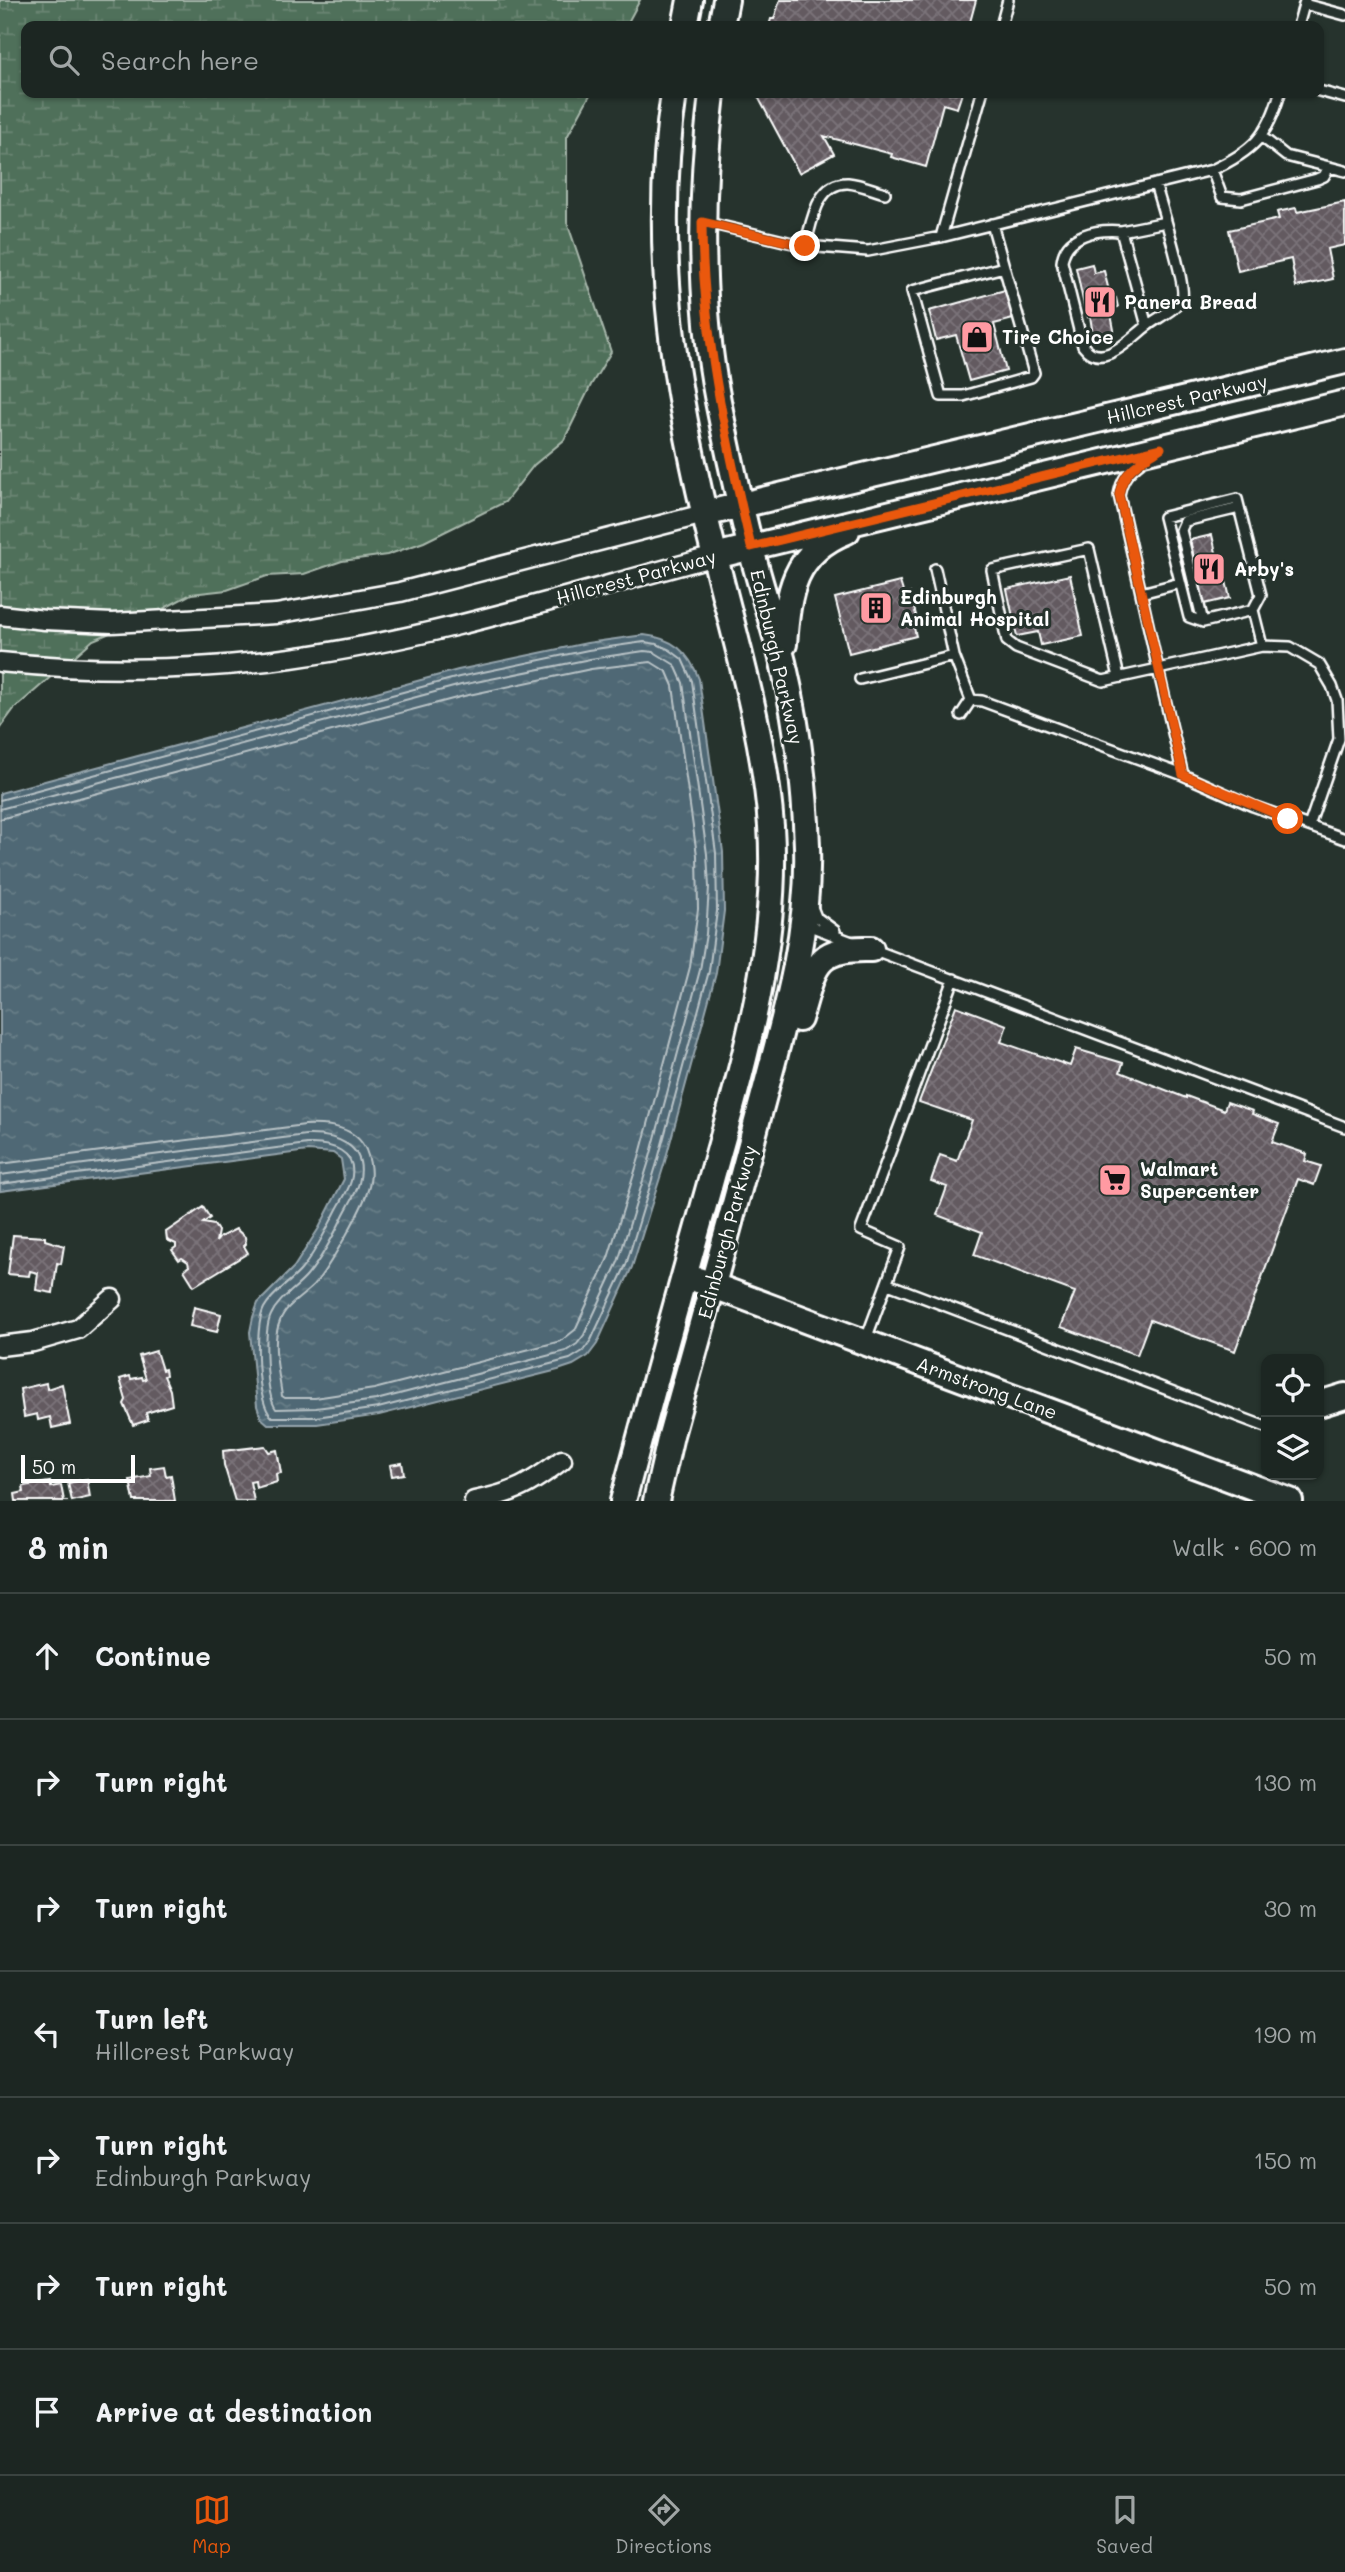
<!DOCTYPE html>
<meta charset="utf-8">
<style>
:root{--surface:#1c2622;--page:#252e2a;--text:#f1f3f6;--muted:#a0a5a5;--line:#3a4340;--accent:#ea580c}
body{margin:0;font-family:Mali,sans-serif;background:var(--page);color:var(--text)}
.controls{position:absolute;right:21px;bottom:21px;display:grid;overflow:hidden;border-radius:14px;box-shadow:0 2px 5px #0004}
.controls button{width:63px;height:63px;display:grid;place-items:center;padding:0;border:0;border-bottom:2px solid var(--line);background:var(--surface);color:var(--text);font:35px sans-serif}
.scale{position:absolute;left:21px;bottom:18px;width:114px;box-sizing:border-box;padding-left:7px;border:4px solid #fff;border-top:0;font-size:19px;line-height:24px;white-space:nowrap;color:#fff;-webkit-text-stroke:5px #26332d;paint-order:stroke}
.stop{position:absolute;width:21px;height:21px;margin:-16px;border:5px solid #ea580c;border-radius:50%;background:#fff}
.stop.end{background:#ea580c;border-color:#fff;box-shadow:0 2px 7px #0008}
.list{margin:0;padding:0;list-style:none}
h2{display:flex;justify-content:space-between;align-items:center;height:91px;margin:0;padding:0 28px;font-size:30px}
h2 small{font-size:23px;font-weight:400;color:var(--muted)}
.list li{display:grid;grid-template-columns:46px 1fr auto;gap:21px;align-items:center;box-sizing:border-box;height:126px;padding:0 28px;border-top:2px solid var(--line)}
.list b{display:block;font-size:26px;white-space:nowrap}
.list p{margin:0;font-size:23px;white-space:nowrap;color:var(--muted)}
.list em{font-size:23px;font-style:normal;color:var(--muted)}
.icon{flex:none;width:38px;height:38px;fill:none;stroke:currentColor;stroke-width:2;stroke-linecap:round;stroke-linejoin:round}
.map{position:relative;flex:none;width:1345px;height:1501px;overflow:hidden}
.search{position:absolute;background:var(--surface);box-shadow:0 2px 5px #0004;left:21px;right:21px;top:21px;height:77px;display:flex;align-items:center;gap:18px;box-sizing:border-box;padding:0 24px;border-radius:14px;color:var(--muted);font-size:26px}
.sheet{height:973px;background:var(--surface)}
nav{display:flex;justify-content:space-around;align-items:center;box-sizing:border-box;height:98px;border-top:2px solid var(--line);background:var(--surface);font-size:19px;color:var(--muted)}
nav a{display:grid;justify-items:center;gap:4px}
nav .on{color:var(--accent)}
.map>svg:first-child{display:block}
.wetland{fill:url(#wetland-marsh);stroke:#a8b8ac;stroke-width:2}
.water{fill:url(#water-ripples);stroke:#95a4ac;stroke-width:2}
.lines{fill:none;stroke-linecap:round;stroke-linejoin:round}
.shore{stroke:#b9c3c7;stroke-width:2}
.building{fill:url(#building-cross-hatch);stroke:#fff;stroke-width:2}
.lane-casing{stroke:#fff;stroke-width:14}
.street-casing{stroke:#fff;stroke-width:23}
.secondary-casing{stroke:#fff;stroke-width:30}
.lane{stroke:#26332d;stroke-width:9}
.street{stroke:#26332d;stroke-width:18}
.secondary{stroke:#26332d;stroke-width:24}
.route{stroke:#ea580c;stroke-width:9}
.labels{text-anchor:middle;stroke-width:6;stroke-linejoin:round;paint-order:stroke}
.poi-label{font-size:19px;font-weight:bold;fill:#fff;stroke:#26332d;text-anchor:start}
.street-label{font-size:19px;fill:#fff;stroke:#26332d}
</style>
<div class="map">
<svg width="1345" height="1501" viewBox="0 0 1345 1501">
<defs>
<pattern id="wetland-marsh" width="20" height="14" patternUnits="userSpaceOnUse" patternTransform="scale(1.75)"><rect width="20" height="14" fill="#50705a"/><path d="M1 5h8M5 5V1M11 12h8M15 12V8" fill="none" stroke="#6a8573"/></pattern>
<pattern id="water-ripples" width="26" height="14" patternUnits="userSpaceOnUse" patternTransform="scale(1.75)"><rect width="26" height="14" fill="#4f6874"/><path d="M2 4q2-2 4 0t4 0M15 11q2-2 4 0t4 0" fill="none" stroke="#697f89"/></pattern>
<pattern id="building-cross-hatch" width="8" height="8" patternUnits="userSpaceOnUse" patternTransform="scale(1.75)"><rect width="8" height="8" fill="#635a61"/><path d="M0 0l8 8M0 8l8-8" fill="none" stroke="#7a7379"/></pattern>
</defs>
<rect width="100%" height="100%" fill="#26332d"/>
<filter id="ink" filterUnits="userSpaceOnUse"><feTurbulence type="fractalNoise" baseFrequency=".0143" numOctaves="2"/><feDisplacementMap in="SourceGraphic" scale="14" xChannelSelector="R" yChannelSelector="G"/><feConvolveMatrix kernelMatrix="1 2 1 2 8 2 1 2 1" color-interpolation-filters="sRGB"/></filter>
<g filter="url(#ink)">
<path class="wetland" d="M0 0H640L626 26H26V93H591L567 137V222L611 352 591 385 564 440 534 465 505 502 424 542 387 555 342 561 304 574 267 576 227 590 191 594 144 619 93 640 14 709 0 728Z"/>
<path class="water" d="M644 635C673 638 689 652 699 679L723 852 724 911 716 973 664 1165 632 1267 597 1344 588 1356 573 1365 558 1370 379 1415 317 1424H268L261 1418 257 1406 250 1332 253 1317 258 1303 294 1267 319 1228 344 1179 341 1159 333 1153 308 1151 0 1191V793L458 670 587 643Z"/>
<g class="lines">
<path class="shore" d="M0 800 459 677 588 650 644 642 657 644 670 650 682 659 692 681 716 853 717 911 709 971 657 1163 626 1265 591 1340 583 1351 570 1359 378 1408 316 1417H272C256 1404 254 1326 264 1308 272 1293 290 1283 301 1270 315 1253 324 1234 334 1215 339 1204 348 1192 351 1181 359 1150 330 1143 307 1144L0 1184
M0 809 461 685 590 659 644 651 654 652 675 665 683 683 707 854 709 887 706 934 700 970 649 1161 618 1262 584 1335 577 1344 566 1351 376 1400 316 1408 276 1409C266 1395 263 1331 271 1315 278 1299 296 1289 307 1276 322 1258 333 1237 343 1216 348 1206 356 1194 359 1183 369 1145 336 1134 306 1135L0 1175
M0 819 464 696 591 669 651 662 667 672 673 686 697 855 698 909 690 967 639 1158 608 1258 575 1330 561 1341 374 1389 315 1398H285L282 1396C279 1373 271 1342 280 1321 285 1306 302 1297 313 1286 328 1269 367 1203 370 1182 372 1171 370 1160 366 1150 355 1126 328 1124 305 1125L0 1164"/>
</g>
<path class="building" d="M780 0H976L969 26H769L771 19H774Z
M756 93H962L957 108 943 104 926 167 891 157 892 154 824 136 834 154 799 173Z
M1345 202V245L1327 249 1333 279 1296 287 1291 259 1238 271 1229 230 1279 219 1277 212 1296 208 1297 212Z
M1092 264 1094 273 1104 271 1111 299 1116 298 1118 307 1110 309 1114 330 1098 337 1093 335 1090 316 1088 317 1084 305 1076 268Z
M1005 290 1013 319 994 324 1006 371 969 381 956 335 936 340 929 311Z
M1212 535 1217 557 1220 556 1230 598 1204 604 1190 554 1193 553 1190 540Z
M1070 575 1083 636 1041 645 1038 632 1017 636 1007 589Z
M900 582 904 595 910 593 917 619 912 620 916 636 849 653 835 598Z
M956 1006 1007 1025 1001 1042 1070 1066 1076 1049 1123 1063 1120 1072 1186 1098V1096L1224 1110 1227 1102 1253 1111 1252 1114 1279 1124 1272 1142 1307 1154 1305 1161 1321 1166 1314 1185 1298 1179 1235 1351 1150 1320 1137 1355 1061 1327 1075 1292 974 1255 982 1232 937 1215 947 1187 931 1181 940 1155 957 1161 972 1120 919 1102Z
M203 1207 210 1218 203 1223 214 1225 218 1231 216 1242 220 1237 236 1229 245 1237 246 1244 244 1246 248 1253 194 1286 184 1270 189 1266 188 1262 182 1258 179 1260 172 1250 176 1247V1244L167 1240 166 1232Z
M13 1235 45 1237V1240L64 1246 61 1264 57 1263 53 1293 36 1290 38 1273 30 1271 29 1276 8 1274Z
M194 1307 221 1314 217 1332 190 1326Z
M156 1351 162 1370 165 1369 166 1375 164 1376 170 1390 172 1405 146 1413 148 1420 133 1425 124 1404 126 1400 120 1379 130 1376 131 1379 142 1377 143 1380 146 1379 139 1356Z
M46 1383 47 1389 62 1384 70 1424 52 1428 50 1417 38 1420 37 1414 24 1417 20 1389Z
M265 1446 269 1452 277 1450 281 1473 276 1474 277 1482 256 1488 255 1481 250 1482 254 1501H235L224 1465 223 1451Z
M402 1463 404 1474 392 1476 390 1465Z
M164 1466 166 1476 171 1475 175 1501H134L130 1480 151 1476 150 1468Z
M87 1479 90 1497 72 1501 68 1483Z
M50 1482 51 1487 61 1485 64 1501H68H16L15 1494 24 1492 23 1486Z"/>
<g class="lines">
<defs>
<path id="lane" d="M1304 4 1345 15
M1001 26 1008 0
M1298 26 1305 1
M1319 91 1345 98
M1262 137 1286 156 1345 171
M1212 170 1222 197 1241 199 1317 179 1324 176 1329 167
M1155 184C1160 201 1187 287 1182 298 1177 309 1157 318 1147 326L1121 231 1166 222
M704 222 805 246 868 251 941 237 1212 170C1253 151 1268 136 1280 93
M992 224 1034 373 1031 377 963 396H941L912 291 1004 267
M1121 231C1097 229 1065 234 1062 262L1083 346C1102 371 1130 339 1147 326
M941 237 982 93
M805 246C812 223 816 182 848 183 860 184 874 190 885 193
M935 569 954 656 971 700
M1141 593 1180 583
M1253 610 1203 622 1189 617 1164 517 1237 499 1261 595 1253 610 1262 646
M1203 622 1181 530 1185 521 1239 508
M1119 677 1089 549 992 570 1007 641 1016 648 1103 681 1158 669 1119 495C1122 478 1128 472 1142 461
M860 679 954 656
M961 715 971 700 982 701 1183 775 1253 806 1345 839
M1183 775 1158 669 1262 646 1290 647 1319 664 1332 686 1337 700 1339 739 1309 826
M812 907 816 917 835 931
M808 922 815 928 852 942
M872 949 1345 1127
M888 1284 1266 1427
M865 1342 900 1247 861 1230 954 979"/>
<path id="street" d="M0 615 45 620 112 623 276 614 400 592 704 514
M0 662C96 672 196 671 291 658 435 638 575 593 715 556
M0 1346 33 1342 78 1329 112 1299
M474 1501C515 1493 529 1485 562 1460"/>
<path id="secondary" d="M685 26 690 0
M721 26 726 0
M704 514 1345 361
M715 556 1345 403
M784 644C788 593 793 552 847 531
M799 1019C815 969 811 947 871 949
M698 1280 1290 1501
M1319 1404 1345 1396
M623 1501C651 1394 681 1287 711 1180 743 1065 779 946 771 826 764 734 737 646 715 557 676 402 650 254 674 93
M656 1501 671 1435C701 1327 732 1218 760 1110 783 1023 810 936 807 846 805 784 797 722 783 662 773 624 761 587 751 549 739 501 728 451 718 401 698 299 700 196 712 93"/>
</defs>
<use href="#lane" class="lane-casing"/>
<use href="#street" class="street-casing"/>
<use href="#secondary" class="secondary-casing"/>
<use href="#lane" class="lane"/>
<use href="#street" class="street"/>
<use href="#secondary" class="secondary"/>
</g>
</g>
<g class="lines" filter="url(#ink)">
<path class="route" d="M805 246 702 222C702 333 726 439 751 547L1161 448C1141 462 1123 469 1119 495L1183 775 1288 819"/>
</g>
<defs>
<symbol id="restaurant-square" viewBox="-11 -11 22 22"><rect x="-9" y="-9" width="18" height="18" rx="4" fill="#ff9aa2" stroke="#26332d"/><path d="M-5-6h1v4h1v-4h1v4h1v-4h1v5L-1.5 .5V6h-2V.5L-5-1ZM5-6V6H3V1.5H1.5Q1.5-4 5-6Z" fill="#111"/></symbol>
<symbol id="shop-square" viewBox="-11 -11 22 22"><rect x="-9" y="-9" width="18" height="18" rx="4" fill="#ff9aa2" stroke="#26332d"/><path d="M-5-2.5h2.3a2.7 3.5 0 0 1 5.4 0H5L5.5 6h-11ZM-1.5-2.5h3a1.5 2.3 0 0 0-3 0Z" fill="#111"/></symbol>
<symbol id="building-square" viewBox="-11 -11 22 22"><rect x="-9" y="-9" width="18" height="18" rx="4" fill="#ff9aa2" stroke="#26332d"/><path d="M-4-6H4V6H1V3H-1V6H-4ZM-2.5-4.3h1.7v1.8h-1.7ZM.8-4.3h1.7v1.8H.8ZM-2.5-1h1.7V.8h-1.7ZM.8-1h1.7V.8H.8Z" fill="#111"/></symbol>
<symbol id="supermarket-square" viewBox="-11 -11 22 22"><rect x="-9" y="-9" width="18" height="18" rx="4" fill="#ff9aa2" stroke="#26332d"/><path d="M-6-5.5h2.5l.6 2H6L4.5 2H-2.5L-4.4-4H-6ZM-1.5 3.2a1.3 1.3 0 1 0 .1 0ZM3 3.2a1.3 1.3 0 1 0 .1 0Z" fill="#111"/></symbol>
</defs>
<g fill-rule="evenodd">
<use href="#restaurant-square" x="1081" y="283" width="38" height="38"/>
<use href="#shop-square" x="958" y="318" width="38" height="38"/>
<use href="#restaurant-square" x="1190" y="550" width="38" height="38"/>
<use href="#building-square" x="857" y="589" width="38" height="38"/>
<use href="#supermarket-square" x="1096" y="1161" width="38" height="38"/>
</g>
<g class="labels">
<g class="poi-label">
<text x="1124" y="309">Panera Bread</text>
<text x="1002" y="344">Tire Choice</text>
<text x="1234" y="576">Arby's</text>
<text x="900" y="604">Edinburgh<tspan x="900" dy="22">Animal Hospital</tspan></text>
<text x="1140" y="1176">Walmart<tspan x="1140" dy="22">Supercenter</tspan></text>
</g>
<g class="street-label">
<text transform="translate(1187 399) rotate(-13)" y="7">Hillcrest Parkway</text>
<text transform="translate(636 577) rotate(-15)" y="7">Hillcrest Parkway</text>
<text transform="translate(777 657) rotate(77)" y="7">Edinburgh Parkway</text>
<text transform="translate(727 1232) rotate(-75)" y="7">Edinburgh Parkway</text>
<text transform="translate(987 1388) rotate(20)" y="7">Armstrong Lane</text>
</g>
</g>
</svg>
<div class="controls">
<button><svg class="icon" aria-label="locate" viewBox="0 0 24 24"><circle cx="12" cy="12" r="6"/><path d="M12 2v4M12 18v4M2 12h4M18 12h4"/></svg></button>
<button><svg class="icon" aria-label="layers" viewBox="0 0 24 24"><path d="M12 4l9 5-9 5-9-5zM3 14l9 5 9-5"/></svg></button>
</div>
<div class="scale">50 m</div>
<div class="stop" style="left:1288px;top:819px"></div>
<div class="stop end" style="left:805px;top:246px"></div>
<div class="search"><svg class="icon" aria-label="search" viewBox="0 0 24 24"><circle cx="10" cy="10" r="6"/><path d="M15 15l6 6"/></svg>Search here</div>
</div>
<section class="sheet">
<h2>8 min<small>Walk · 600 m</small></h2>
<ul class="list">
<li><svg class="icon" aria-label="ahead" viewBox="0 0 24 24"><path d="M12 20V5M6 11l6-6 6 6"/></svg><div><b>Continue</b></div><em>50 m</em></li>
<li><svg class="icon" aria-label="right" viewBox="0 0 24 24"><path d="M7 20v-9h11M14 6l5 5-5 5"/></svg><div><b>Turn right</b></div><em>130 m</em></li>
<li><svg class="icon" aria-label="right" viewBox="0 0 24 24"><path d="M7 20v-9h11M14 6l5 5-5 5"/></svg><div><b>Turn right</b></div><em>30 m</em></li>
<li><svg class="icon" aria-label="left" viewBox="0 0 24 24"><path d="M17 20v-9H6M10 6l-5 5 5 5"/></svg><div><b>Turn left</b><p>Hillcrest Parkway</p></div><em>190 m</em></li>
<li><svg class="icon" aria-label="right" viewBox="0 0 24 24"><path d="M7 20v-9h11M14 6l5 5-5 5"/></svg><div><b>Turn right</b><p>Edinburgh Parkway</p></div><em>150 m</em></li>
<li><svg class="icon" aria-label="right" viewBox="0 0 24 24"><path d="M7 20v-9h11M14 6l5 5-5 5"/></svg><div><b>Turn right</b></div><em>50 m</em></li>
<li><svg class="icon" aria-label="arrive" viewBox="0 0 24 24"><path d="M6 21V4h12l-3 4 3 4H6"/></svg><div><b>Arrive at destination</b></div></li>
</ul>
</section>
<nav>
<a class="on"><svg class="icon" aria-label="map" viewBox="0 0 24 24"><path d="M3 6l6-2 6 2 6-2v14l-6 2-6-2-6 2zM9 4v14M15 6v14"/></svg>Map</a>
<a><svg class="icon" aria-label="directions" viewBox="0 0 24 24"><path d="M12 3l9 9-9 9-9-9zM9 14v-3h6M13 9l2 2-2 2"/></svg>Directions</a>
<a><svg class="icon" aria-label="saved" viewBox="0 0 24 24"><path d="M7 4h10v16l-5-4-5 4z"/></svg>Saved</a>
</nav>
